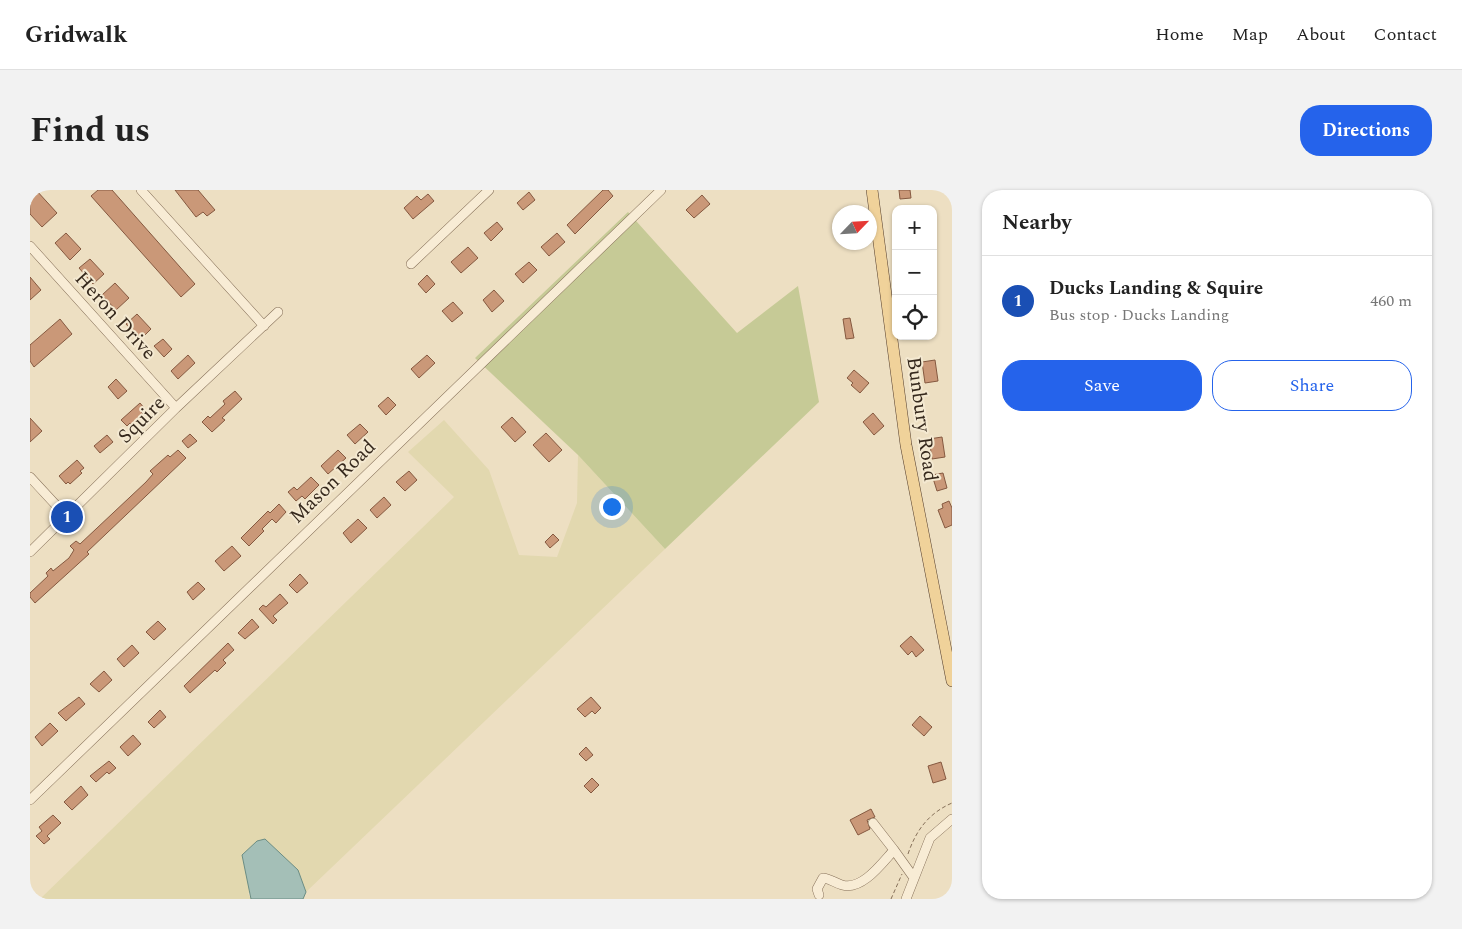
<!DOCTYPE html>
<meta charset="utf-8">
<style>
:root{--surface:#fff;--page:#f2f2f2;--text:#222;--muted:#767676;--line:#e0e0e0;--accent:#2563eb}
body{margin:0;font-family:Spectral,serif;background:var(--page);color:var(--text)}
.controls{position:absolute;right:15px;top:15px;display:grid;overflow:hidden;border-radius:10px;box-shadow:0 1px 4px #0004}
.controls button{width:45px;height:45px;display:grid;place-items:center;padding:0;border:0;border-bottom:1px solid var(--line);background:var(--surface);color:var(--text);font:25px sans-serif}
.compass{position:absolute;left:802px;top:15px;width:45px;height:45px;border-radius:50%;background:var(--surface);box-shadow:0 1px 4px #0004;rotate:65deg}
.you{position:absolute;left:581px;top:316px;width:18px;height:18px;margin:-12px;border:4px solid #fff;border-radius:50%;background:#1a73e8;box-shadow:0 0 0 8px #1a73e833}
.badge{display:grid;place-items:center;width:32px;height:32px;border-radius:50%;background:var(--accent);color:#fff;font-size:16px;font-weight:700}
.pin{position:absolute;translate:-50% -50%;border:2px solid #fff;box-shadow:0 1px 5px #0006}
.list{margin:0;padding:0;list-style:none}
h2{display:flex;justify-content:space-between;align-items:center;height:65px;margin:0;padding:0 20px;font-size:21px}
h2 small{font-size:16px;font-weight:400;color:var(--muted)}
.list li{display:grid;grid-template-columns:32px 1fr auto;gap:15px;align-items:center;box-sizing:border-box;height:90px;padding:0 20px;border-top:1px solid var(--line)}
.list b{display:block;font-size:19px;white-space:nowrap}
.list p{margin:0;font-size:16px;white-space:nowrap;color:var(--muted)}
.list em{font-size:16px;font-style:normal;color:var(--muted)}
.actions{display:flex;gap:10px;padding:15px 20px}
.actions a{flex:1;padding:11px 0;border:1px solid var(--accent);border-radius:20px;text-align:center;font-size:18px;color:var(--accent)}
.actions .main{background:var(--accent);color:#fff}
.icon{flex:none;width:28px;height:28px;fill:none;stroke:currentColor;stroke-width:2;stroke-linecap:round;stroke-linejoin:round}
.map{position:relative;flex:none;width:922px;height:709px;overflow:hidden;border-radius:20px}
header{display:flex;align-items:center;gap:30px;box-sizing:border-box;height:70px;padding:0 25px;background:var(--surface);border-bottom:1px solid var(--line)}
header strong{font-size:24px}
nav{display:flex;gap:28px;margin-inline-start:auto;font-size:18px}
.intro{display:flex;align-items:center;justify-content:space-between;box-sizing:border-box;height:120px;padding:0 30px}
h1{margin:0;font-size:35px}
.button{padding:12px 22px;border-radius:20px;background:var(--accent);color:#fff;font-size:18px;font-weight:700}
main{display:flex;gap:30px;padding:0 30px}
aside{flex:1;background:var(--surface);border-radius:20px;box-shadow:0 1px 4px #0004}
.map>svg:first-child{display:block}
.farmland{fill:#e2d8af}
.green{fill:#c6ca96}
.water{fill:#a4bfb7;stroke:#6b8d84}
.building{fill:#ca9878;stroke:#855940}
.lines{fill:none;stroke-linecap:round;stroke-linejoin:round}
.minor-casing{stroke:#867059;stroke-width:10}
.major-casing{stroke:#543e2e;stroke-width:12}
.path{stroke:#867059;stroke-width:1;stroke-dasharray:4 2.5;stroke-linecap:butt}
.minor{stroke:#f8ecd5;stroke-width:9}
.major{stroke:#f0d29a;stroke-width:11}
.labels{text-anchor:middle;stroke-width:4;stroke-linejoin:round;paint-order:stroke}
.street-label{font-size:20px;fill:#36291d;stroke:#f4e9d1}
</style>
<header>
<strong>Gridwalk</strong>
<nav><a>Home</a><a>Map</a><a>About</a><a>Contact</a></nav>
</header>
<div class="intro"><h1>Find us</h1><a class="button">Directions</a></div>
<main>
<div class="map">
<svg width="922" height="709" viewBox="0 0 922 709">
<rect width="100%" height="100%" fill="#eddfc2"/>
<path class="farmland" d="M414 230 459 280 489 365 527 367 547 313 548 265 635 359 276 702 268 680 218 703 221 709H10L424 307 378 262Z"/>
<path class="green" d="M598 22 707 143 768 96 789 212 635 359 548 265 445 168Z"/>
<path class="water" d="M235 649 268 680 276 702 273 709H221L212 665 227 651Z"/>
<path class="building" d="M6 0 27 23 12 37 0 24V5Z
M68 0H82L165 94 151 107 61 6Z
M145 0H168L185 20 177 26 173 22 166 27Z
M573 0H578L583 6 545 44 537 35Z
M869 0H880L881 8 870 9Z
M499 2 505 10 493 20 487 13Z
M398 4 404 11 383 29 374 18 387 6 391 10Z
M672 5 680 14 664 28 656 20Z
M467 32 473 39 461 51 454 43Z
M36 43 51 59 40 70 25 53Z
M527 43 535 52 519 66 511 57Z
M438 57 448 68 431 83 421 72Z
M60 69 74 84 63 94 49 78Z
M499 72 507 80 493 93 485 84Z
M397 85 405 94 396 103 388 94Z
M0 87 11 100 0 110Z
M85 93 99 108 86 120 72 105Z
M464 100 474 111 462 122 453 110Z
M423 112 433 123 422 132 412 121Z
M107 124 121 139 110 150 96 134Z
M820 128 824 148 816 149 813 129Z
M30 129 42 144 4 177 0 171V155Z
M133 149 142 159 134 167 124 156Z
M158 165 165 173 148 189 141 181Z
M397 165 405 173 389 188 381 179Z
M905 170 908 191 895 193 892 172Z
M824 180 839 193 830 203 821 195 823 193 817 188Z
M86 189 97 201 88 209 78 197Z
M205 201 212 209 192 228 195 230 182 242 172 232 178 226 180 228 195 214 193 211Z
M358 207 366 215 356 225 348 216Z
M110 213 115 219 111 222 113 224 101 235 100 233 97 236 91 230Z
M843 223 854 236 844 245 833 232Z
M482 227 496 242 485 252 471 237Z
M0 228 12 241 0 252Z
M330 234 338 242 325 254 317 245Z
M516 243 532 260 519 272 503 255Z
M160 244 167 251 158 258 152 251Z
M77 245 83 252 70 263 64 256Z
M912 247 915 267 902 269 899 249Z
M148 260 156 268 57 362 59 364 5 413 0 407V403L18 386 16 383 21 378 23 381 39 368 44 360 40 356 46 351 50 354 116 292 123 284 120 281 138 265 140 267Z
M308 260 316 268 298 284 291 276Z
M47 270 54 278 50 281 52 283 40 294 38 292 36 294 29 286Z
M379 281 387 290 375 301 366 292Z
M913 283 917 298 907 301 902 285Z
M281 287 289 295 275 309 272 306 266 311 258 302 264 297 267 300Z
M354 307 361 315 347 328 340 320Z
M919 311 922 318V335L915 338 908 320 913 318 912 314Z
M249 314 256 322 246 333 242 329 232 339 234 341 219 356 211 348 238 321 240 323Z
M328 329 337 338 321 353 313 343Z
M523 344 529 350 520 358 515 352Z
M202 356 211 366 194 381 185 371Z
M270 384 278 393 267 403 259 395Z
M168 392 175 399 163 410 157 402Z
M250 404 258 413 243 426 247 430 243 434 229 419 233 415 236 417Z
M222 429 229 437 215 449 208 443Z
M128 431 136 439 124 450 116 442Z
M881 446 894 460 886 467 882 461 878 465 870 456Z
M198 453 204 460 193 470 196 473 187 482 185 480 160 503 154 496Z
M102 455 109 463 94 477 87 469Z
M74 481 82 490 69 502 60 494Z
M49 507 55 514 36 531 28 523Z
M561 507 571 518 565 524 562 521 555 527 547 519Z
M130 520 136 527 124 538 118 532Z
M890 526 902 537 894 546 882 535Z
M20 533 28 541 12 556 5 547Z
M103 545 111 554 98 566 90 557Z
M556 557 563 565 556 571 549 564Z
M79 571 86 578 79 584 77 582 66 592 60 586Z
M911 572 916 589 903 593 898 576Z
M562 588 569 595 561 603 554 596Z
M51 596 58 605 42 620 34 612Z
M841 619 845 627 837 630 840 639 828 645 820 630Z
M23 625 31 633 17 646 20 649 14 654 6 646 12 641 9 637Z"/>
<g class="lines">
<defs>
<path id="minor" d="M111 0 234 136
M0 56 146 218
M381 74 459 0
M0 287 37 327
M0 362 146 218 248 122
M0 610 631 0
M843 633 864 660
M789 705 787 699 793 688C801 689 805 693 812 695 832 701 852 673 864 660L884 688
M876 709 900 648 922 629"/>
<path id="major" d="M842 0 876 255 922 491"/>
</defs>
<use href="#minor" class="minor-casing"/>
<use href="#major" class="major-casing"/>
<path class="path" d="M878 664C886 640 899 623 922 613
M861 709 872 684"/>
<use href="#minor" class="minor"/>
<use href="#major" class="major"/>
</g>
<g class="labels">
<g class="street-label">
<text transform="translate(86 125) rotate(48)" y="7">Heron Drive</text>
<text transform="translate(111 229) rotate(-45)" y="7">Squire</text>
<text transform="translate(893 229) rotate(82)" y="7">Bunbury Road</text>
<text transform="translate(302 291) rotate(-44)" y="7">Mason Road</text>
</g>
</g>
</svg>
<div class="controls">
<button>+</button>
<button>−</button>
<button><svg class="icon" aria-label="locate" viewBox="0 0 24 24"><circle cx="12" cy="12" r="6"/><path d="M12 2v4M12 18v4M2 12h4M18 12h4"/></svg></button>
</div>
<svg class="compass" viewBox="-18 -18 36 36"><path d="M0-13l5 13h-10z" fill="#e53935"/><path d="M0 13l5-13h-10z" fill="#767676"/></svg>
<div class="you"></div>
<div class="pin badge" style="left:37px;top:327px;background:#1a4fb4">1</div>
</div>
<aside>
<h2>Nearby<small></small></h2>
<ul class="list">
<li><span class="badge" style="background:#1a4fb4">1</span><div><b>Ducks Landing &amp; Squire</b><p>Bus stop · Ducks Landing</p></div><em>460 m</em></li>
</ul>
<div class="actions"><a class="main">Save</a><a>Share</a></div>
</aside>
</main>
